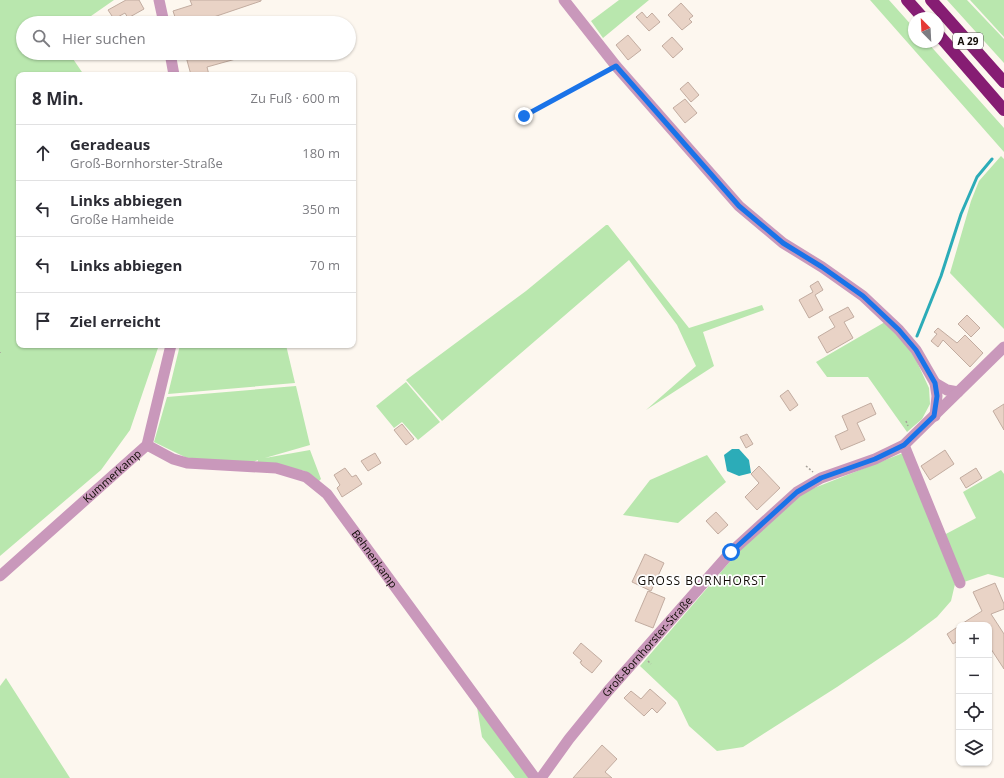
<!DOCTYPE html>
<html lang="de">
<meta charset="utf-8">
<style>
:root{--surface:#fff;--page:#f2f2f3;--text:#2b2b33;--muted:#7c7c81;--line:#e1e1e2}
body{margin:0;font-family:"Open Sans",sans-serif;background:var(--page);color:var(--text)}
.controls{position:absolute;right:12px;bottom:12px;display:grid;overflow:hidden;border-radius:8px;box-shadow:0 1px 3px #0004}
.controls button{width:36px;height:36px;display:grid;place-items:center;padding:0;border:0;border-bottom:1px solid var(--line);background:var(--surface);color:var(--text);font:20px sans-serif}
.compass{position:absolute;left:908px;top:12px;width:36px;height:36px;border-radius:50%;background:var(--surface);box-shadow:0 1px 3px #0004;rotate:336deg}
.stop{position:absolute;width:12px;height:12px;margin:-9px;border:3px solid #1a73e8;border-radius:50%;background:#fff}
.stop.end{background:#1a73e8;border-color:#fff;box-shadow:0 1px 4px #0008}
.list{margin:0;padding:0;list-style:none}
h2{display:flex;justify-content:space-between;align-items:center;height:52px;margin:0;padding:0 16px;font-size:17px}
h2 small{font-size:13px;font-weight:400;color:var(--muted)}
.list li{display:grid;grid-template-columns:26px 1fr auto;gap:12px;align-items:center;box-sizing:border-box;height:56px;padding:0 16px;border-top:1px solid var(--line)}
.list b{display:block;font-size:15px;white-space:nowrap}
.list p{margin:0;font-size:13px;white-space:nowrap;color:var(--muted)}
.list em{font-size:13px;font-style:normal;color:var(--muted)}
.icon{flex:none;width:22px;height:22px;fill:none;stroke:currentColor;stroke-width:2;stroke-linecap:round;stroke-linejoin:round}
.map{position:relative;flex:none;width:1004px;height:778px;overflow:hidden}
.search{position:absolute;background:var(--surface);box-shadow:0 1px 3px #0004;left:16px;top:16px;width:340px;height:44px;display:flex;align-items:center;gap:10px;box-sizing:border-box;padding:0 14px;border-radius:22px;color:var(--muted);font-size:15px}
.panel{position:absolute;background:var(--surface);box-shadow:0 1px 3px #0004;left:16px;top:72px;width:340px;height:276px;border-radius:8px}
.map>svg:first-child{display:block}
.green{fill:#b9e7ae}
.water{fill:#2cacb8}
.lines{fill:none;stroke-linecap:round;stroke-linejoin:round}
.stream{stroke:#2cacb8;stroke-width:3}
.building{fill:#e9d3c6;stroke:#c2aca0}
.path{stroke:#a6a099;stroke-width:1.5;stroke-dasharray:2 2;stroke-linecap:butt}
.minor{stroke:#c998bb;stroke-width:11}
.highway{stroke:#861d73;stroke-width:12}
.route{stroke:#1a73e8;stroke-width:5}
.labels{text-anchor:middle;stroke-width:3.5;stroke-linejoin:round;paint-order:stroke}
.shield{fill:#fff;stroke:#585551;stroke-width:1}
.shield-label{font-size:10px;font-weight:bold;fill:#110c06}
.street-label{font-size:11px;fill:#110c06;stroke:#fff}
.neighbourhood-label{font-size:12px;letter-spacing:1px;fill:#110c06;stroke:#fff}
</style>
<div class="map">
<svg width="1004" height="778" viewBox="0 0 1004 778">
<rect width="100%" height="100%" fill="#fdf7ef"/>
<path class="green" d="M0 0H114L81 23H23V53H69L84 75H19V345H159L130 430 101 470 0 556Z
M619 0H649L603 38 591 21Z
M870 0H889L914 28V42H927L1004 128V152Z
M947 0H967L1004 39V63Z
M970 0H1004V37Z
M1001 156 1004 159V329L950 273 971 201 979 181Z
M606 225H608L689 328 762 305 764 310 703 332 714 366 646 410 696 366 677 325 629 260 442 421 406 380 526 291Z
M885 322 911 349 929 388 930 404 922 419 907 432 868 377H827L816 362Z
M180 345H286L295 383 168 394Z
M406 382 440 422 418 440 402 422 394 428 376 406Z
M296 386 310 445 265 458 310 450 321 479 318 482 305 471 278 465H257L258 460 253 462 189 459 154 442 167 397Z
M903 453 955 584 951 601 937 617 905 641 837 687 743 747 717 751 689 726 677 701 640 666 739 551 804 492Z
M707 455 726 482 678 523 623 515 650 480Z
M1001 470 1004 474V578L988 574 964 582 944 535 976 518 963 492Z
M6 678 70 778H0V686Z
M477 707 532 778H515L482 737Z"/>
<path class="water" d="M732 449H739L749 460 751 473 739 476 727 471 724 455Z"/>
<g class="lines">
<path class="stream" d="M917 336 941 276 961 214 977 177 992 159"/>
</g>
<path class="building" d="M126 0H139L144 9 128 18 125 13 114 19 108 10Z
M190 0H261V1L196 23H177L173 11 192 5Z
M681 3 693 16 689 19 692 22 682 30 668 15Z
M642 12 647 18 652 13 660 22 649 31 636 17Z
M628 35 641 50 628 60 616 45Z
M672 37 683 49 673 58 662 46Z
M185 53H250V55L207 67 209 75H191Z
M688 82 699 95 691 102 680 89Z
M685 99 697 113 685 123 673 108Z
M818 281 823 290 815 295 823 310 809 318 799 300 813 292 810 286Z
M848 307 854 317 844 322 853 338 827 353 818 337 835 327 829 317Z
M967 315 980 328 971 337 958 324Z
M938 328 957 343 965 335 983 353 970 367 943 340 938 347 931 341 937 334 934 332Z
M788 390 798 405 790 411 780 396Z
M871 403 876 414 857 423 865 440 841 450 835 436 848 430 842 416Z
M1004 404V430L993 411Z
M402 424 414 439 406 445 394 430Z
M747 434 753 444 746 448 740 437Z
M945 450 954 464 930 480 921 466Z
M375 453 381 463 368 471 361 461Z
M759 466 780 488 757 510 745 497 759 483 751 474Z
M345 468 352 477 356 475 362 484 342 497 337 488 340 485 334 475Z
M976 468 982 478 966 488 960 478Z
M716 512 728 525 718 534 706 521Z
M645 554 664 563 651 591 632 582Z
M995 583 1004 604V609L991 614 1004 634V669L989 646V625H960L982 611 973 592Z
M648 591 665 598 653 628 635 621Z
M959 626V640L953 644 947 634Z
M581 643 602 661 592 673 582 665 580 662 582 661 573 653Z
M650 689 666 703 657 713 652 708 644 716 624 698 631 691 641 699Z
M602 745 617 759 605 772 612 778H573Z"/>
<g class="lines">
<path class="path" d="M524 116 607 71
M0 353V352
M906 421 908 426
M806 466 813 472
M648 661 651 664"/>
<g class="minor">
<path d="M159 0 164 23"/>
<path d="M564 0 616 66 739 206 783 243 822 267 863 296 899 330 916 350 935 383 947 390 958 392"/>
<path d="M170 53 174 75"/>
<path d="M935 416 937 396 935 383"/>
<path id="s1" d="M147 445 173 459 187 463 276 468 306 477 327 494 535 778"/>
<path d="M904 445 960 583"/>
<path id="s2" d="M0 576 147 445 171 345"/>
<path id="s3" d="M541 778 569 739 608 691 731 552 797 492 821 478 875 459 904 445 1004 347"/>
</g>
<path class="highway" d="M907 0 923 18
M931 0 1004 82
M938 34 1004 110"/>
</g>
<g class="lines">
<path class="route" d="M524 116 616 66 739 206 783 243 822 267 863 296 899 330 916 350 935 383 937 396 934 416 904 445 875 459 821 478 797 492 731 552"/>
</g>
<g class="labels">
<rect class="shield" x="953" y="33" width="30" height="16" rx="3"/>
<g class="shield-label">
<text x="968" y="45">A 29</text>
</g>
<g class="street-label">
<text dy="4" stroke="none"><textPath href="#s2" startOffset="150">Kummerkamp</textPath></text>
<text dy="4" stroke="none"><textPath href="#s1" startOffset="272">Behnenkamp</textPath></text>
<text dy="4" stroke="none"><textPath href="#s3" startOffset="169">Groß-Bornhorster-Straße</textPath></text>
</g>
<g class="neighbourhood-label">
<text x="702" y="585">GROSS BORNHORST</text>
</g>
</g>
</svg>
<div class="controls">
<button>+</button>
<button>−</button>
<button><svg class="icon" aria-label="locate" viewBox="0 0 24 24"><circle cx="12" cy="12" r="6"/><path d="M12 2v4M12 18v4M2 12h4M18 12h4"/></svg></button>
<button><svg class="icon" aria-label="layers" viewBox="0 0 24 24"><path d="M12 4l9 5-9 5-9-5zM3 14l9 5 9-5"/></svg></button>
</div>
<svg class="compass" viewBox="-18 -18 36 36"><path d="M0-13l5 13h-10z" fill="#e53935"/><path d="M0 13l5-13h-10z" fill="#7c7c81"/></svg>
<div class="stop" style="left:731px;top:552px"></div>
<div class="stop end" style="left:524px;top:116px"></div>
<div class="search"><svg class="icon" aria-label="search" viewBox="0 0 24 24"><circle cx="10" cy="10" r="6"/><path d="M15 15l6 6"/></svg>Hier suchen</div>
<section class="panel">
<h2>8 Min.<small>Zu Fuß · 600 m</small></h2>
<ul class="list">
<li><svg class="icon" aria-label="ahead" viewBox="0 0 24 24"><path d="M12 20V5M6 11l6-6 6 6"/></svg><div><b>Geradeaus</b><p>Groß-Bornhorster-Straße</p></div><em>180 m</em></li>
<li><svg class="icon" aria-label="left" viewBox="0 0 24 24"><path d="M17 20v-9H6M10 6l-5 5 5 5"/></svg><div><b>Links abbiegen</b><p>Große Hamheide</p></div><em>350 m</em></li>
<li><svg class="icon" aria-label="left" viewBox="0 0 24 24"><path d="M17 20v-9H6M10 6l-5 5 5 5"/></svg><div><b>Links abbiegen</b></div><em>70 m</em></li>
<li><svg class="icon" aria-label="arrive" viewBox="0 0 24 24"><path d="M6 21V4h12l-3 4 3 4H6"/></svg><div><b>Ziel erreicht</b></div></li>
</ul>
</section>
</div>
